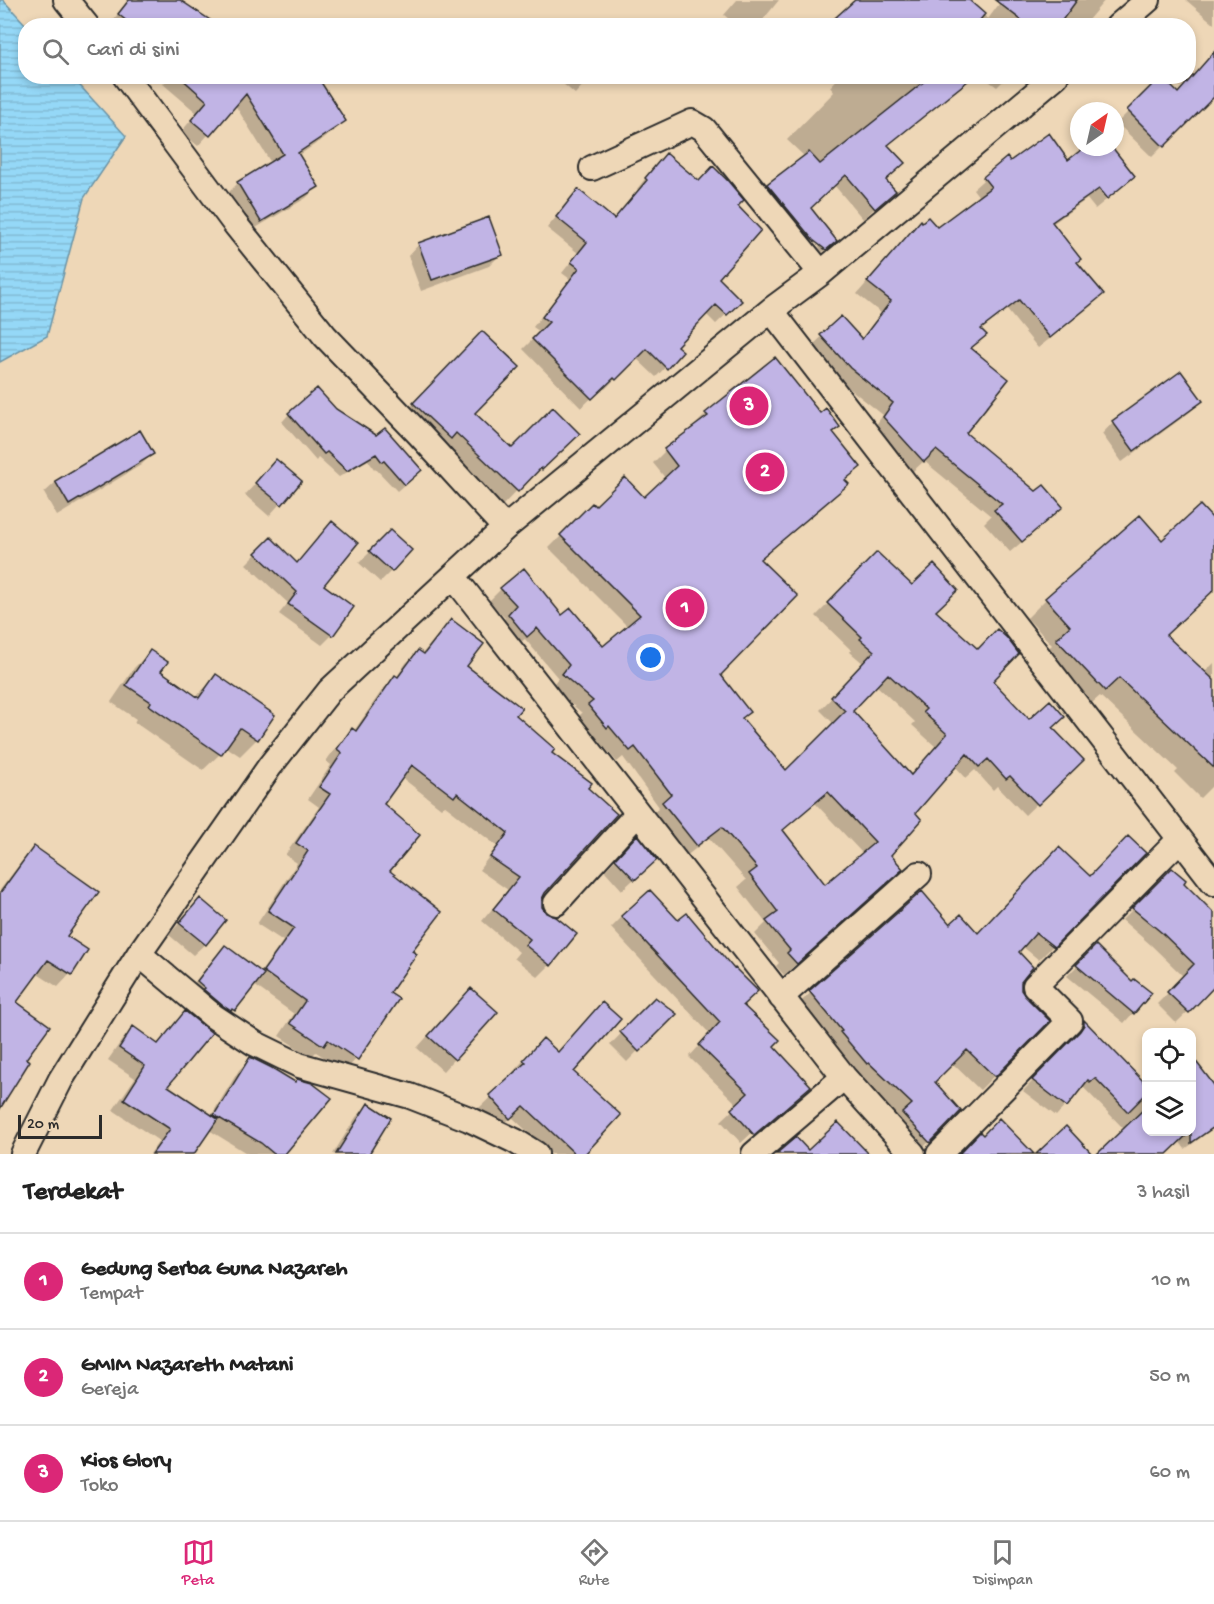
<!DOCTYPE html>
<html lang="id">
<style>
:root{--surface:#fff;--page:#f6f6f6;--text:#222;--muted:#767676;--line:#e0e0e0;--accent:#db2777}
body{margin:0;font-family:"Gochi Hand",sans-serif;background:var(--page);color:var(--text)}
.controls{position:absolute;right:18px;bottom:18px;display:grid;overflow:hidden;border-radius:12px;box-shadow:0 3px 9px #0003}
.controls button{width:54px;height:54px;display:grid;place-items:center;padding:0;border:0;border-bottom:2px solid var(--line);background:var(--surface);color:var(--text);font:30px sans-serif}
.compass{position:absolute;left:1070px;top:102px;width:54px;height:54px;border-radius:50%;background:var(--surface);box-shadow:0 3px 9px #0003;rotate:34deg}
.scale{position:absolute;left:18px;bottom:15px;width:84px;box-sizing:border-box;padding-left:6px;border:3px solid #2b2b2b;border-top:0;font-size:16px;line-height:21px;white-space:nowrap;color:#2b2b2b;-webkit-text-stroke:4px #eed7b7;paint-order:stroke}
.you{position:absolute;left:651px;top:658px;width:21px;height:21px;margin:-15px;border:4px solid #fff;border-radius:50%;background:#1a73e8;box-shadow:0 0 0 9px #1a73e833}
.badge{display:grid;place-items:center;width:39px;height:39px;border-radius:50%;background:var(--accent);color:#fff;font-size:20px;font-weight:700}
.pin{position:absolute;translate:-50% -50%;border:3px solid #fff;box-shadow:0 2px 6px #0006}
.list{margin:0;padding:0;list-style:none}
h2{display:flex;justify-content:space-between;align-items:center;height:78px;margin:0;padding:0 24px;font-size:26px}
h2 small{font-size:20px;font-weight:400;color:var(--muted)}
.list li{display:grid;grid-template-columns:39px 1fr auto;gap:18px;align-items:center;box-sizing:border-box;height:96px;padding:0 24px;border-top:2px solid var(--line)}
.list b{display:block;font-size:22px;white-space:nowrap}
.list p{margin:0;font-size:20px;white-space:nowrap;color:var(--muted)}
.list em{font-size:20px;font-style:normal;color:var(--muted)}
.icon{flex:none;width:33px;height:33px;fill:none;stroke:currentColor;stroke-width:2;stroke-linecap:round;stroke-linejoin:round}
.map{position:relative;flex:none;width:1214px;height:1154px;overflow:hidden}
.search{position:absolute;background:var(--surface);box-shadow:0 3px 9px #0003;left:18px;right:18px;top:18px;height:66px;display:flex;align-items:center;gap:15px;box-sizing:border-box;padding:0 21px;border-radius:24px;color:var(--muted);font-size:22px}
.sheet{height:366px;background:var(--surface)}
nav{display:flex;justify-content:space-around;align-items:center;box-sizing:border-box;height:84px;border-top:2px solid var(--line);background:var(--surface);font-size:16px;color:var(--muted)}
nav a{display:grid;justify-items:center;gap:3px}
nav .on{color:var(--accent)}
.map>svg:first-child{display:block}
.water{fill:url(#water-rules);stroke:#6b93a5;stroke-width:1.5}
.shadow{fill:#0003;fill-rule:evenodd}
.building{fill:#c1b4e5;stroke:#2b2b2b;stroke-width:1.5;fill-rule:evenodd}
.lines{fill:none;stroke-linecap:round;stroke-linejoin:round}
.minor-casing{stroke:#2b2b2b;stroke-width:28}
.minor{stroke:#eed7b7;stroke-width:24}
</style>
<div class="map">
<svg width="1214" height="1154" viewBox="0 0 1214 1154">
<defs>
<pattern id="water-rules" width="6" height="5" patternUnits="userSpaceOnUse" patternTransform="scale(1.5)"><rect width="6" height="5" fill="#95d8f7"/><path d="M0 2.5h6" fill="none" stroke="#81bad4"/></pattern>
</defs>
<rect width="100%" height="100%" fill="#eed7b7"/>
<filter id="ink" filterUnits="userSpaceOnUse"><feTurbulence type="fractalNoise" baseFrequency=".0167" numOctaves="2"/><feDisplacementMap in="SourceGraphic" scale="12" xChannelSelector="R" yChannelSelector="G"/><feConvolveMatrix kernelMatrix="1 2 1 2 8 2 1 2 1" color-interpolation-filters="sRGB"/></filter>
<g filter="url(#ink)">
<path class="water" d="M0 0H3L26 25V76L72 77 126 136 84 198 47 336 0 362Z"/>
<path class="shadow" d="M128 0H177L192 26H109Z
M737 0H779L758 26H737L724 15Z
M857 0H967L988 19 1002 0H1105L1083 26H1067L1060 20 1056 26H830Z
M1186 0H1214V24Z
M1214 53V95L1152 157 1117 123 1161 79 1177 95Z
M170 76H315L344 121 333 132 298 156 317 187 306 198 249 232 227 194 238 183 271 163 235 105 198 146 181 132 197 113 163 84Z
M554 76H591L575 94Z
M840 76H974L887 146 885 180 894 191 863 219 834 185 810 208 835 241 813 261 757 197 768 185 805 157 787 140 834 92 830 87ZM808 234 817 241 820 248 806 237Z
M982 76H1008L997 87Z
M1088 147H1110L1133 176 1122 187 1095 209 1087 199 1052 224 1076 262 1102 294 1091 306 1038 348 1007 310 981 330 985 335 970 349 963 433 1050 518 1010 552 984 523 991 516 924 461 912 472 873 429 883 415 839 380 810 348 841 318 861 339 881 313 857 294 909 234 937 229 979 197 973 189 1007 159 1010 163 1068 162Z
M656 165 699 183 736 206 717 278 740 301 716 324 706 314 675 346 681 351 656 377 636 358 605 389 603 387 581 408 523 349 540 332 533 327 570 279 562 273 578 253 547 228 578 191 613 220 638 190 637 189Z
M419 244 501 254 489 266 421 291 408 256Z
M467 348 473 414 512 450 563 449 526 483 525 482 502 506 441 447 399 419Z
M1201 401 1190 412 1122 462 1102 434 1113 422Z
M335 410 413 477 397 491 375 468 374 469 368 460 339 477 318 458 316 461 282 422 289 414Z
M706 414 820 415 838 427 832 434 859 467 845 481 847 484 835 496 759 560 719 675 748 712 741 719 786 772 834 724 820 710 864 664 850 652 851 650 816 616 877 554 934 611 991 681 1029 721 1051 728 1082 760 1025 815 997 786 993 790 975 770 966 778 955 766 914 813 889 855V881L784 975 776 966 779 963 755 934 766 923 738 887 746 880 709 838 685 857 651 815 659 807 623 757 617 762 596 737 594 739 577 718 582 713 551 687 558 678 525 639 514 647 497 627 505 618 489 601 501 589 562 617 603 649 628 627 549 548 592 505 595 508 644 499 666 479 653 463 665 451 696 428 694 426ZM876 685 915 722 912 725 936 747 910 776 851 711ZM815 803 863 854 825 886 782 831Z
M152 454 141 465 57 516 44 493 56 482Z
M276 461 300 481 269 516 245 495Z
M1214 523V590L1165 635 1204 673 1214 663V784L1200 798 1175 773 1178 770 1100 696 1085 709 1038 658 1052 645 1027 618 1046 599 1162 542Z
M390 532 391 571 380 582 359 563Z
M271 539 321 585 352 608 332 635 322 645 279 614 288 603 246 564Z
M452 621 464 667 550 753 544 893 541 899V907L545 914 575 934 550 965 538 977 514 958 519 952 482 921 508 890 479 870 497 846 444 805 441 808 401 777 382 804 388 871 410 951 388 993 356 1059 345 1071 316 1052 311 1057 279 1036 294 1014 254 985 234 1010 222 1021 186 993 214 958 225 947 260 973 283 941 257 924 297 863 285 855 319 807 308 799 331 765 326 761 340 742 352 730 354 731 383 689 396 678 406 663 418 652 422 654 440 632Z
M150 652 159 672 196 697 216 676 273 715 257 739 240 756 225 746 220 754 203 770 134 722 136 719 111 702 134 668Z
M35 848 65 937 86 950 70 974 58 987 36 973 15 1003 24 1059 0 1105V890L22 861Z
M626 848 643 871 622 890 605 871Z
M1144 853 1039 960 1022 946 1017 952 1020 991 1048 1021 980 1090 952 1063 933 1082 959 1111 921 1150 889 1128 898 1118 854 1076 796 1006 922 893 950 926 977 935 1090 878Z
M1172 870 1182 883 1214 916V987L1176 1023 1157 1004 1184 977 1151 945 1122 920Z
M200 900 205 944 193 955 169 935Z
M622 917 741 1005 772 1046 798 1097 758 1131 756 1129 741 1143 721 1121 738 1105 689 1057 710 1034 611 928Z
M1096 947 1132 983 1133 1013 1124 1023 1067 976Z
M655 999 674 1014 627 1062 610 1045Z
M459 1001 496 1012 443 1071 417 1048Z
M185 1013 165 1086 211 1116 239 1070 250 1059 295 1083 284 1154H248L209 1130 192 1154H150L159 1141 113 1110 135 1078 108 1060 122 1040 133 1028 157 1045Z
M1084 1022 1146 1087V1132H1192L1214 1088V1128L1185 1149 1179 1141 1125 1130 1083 1087 1056 1116 1023 1091 1070 1043 1074 1037V1032Z
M531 1052 572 1073 583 1154H551L512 1117 498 1129 479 1108 515 1074 513 1072Z
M368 1105 367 1154H333L356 1117Z"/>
<path class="building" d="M129 0H180L219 26H133L118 14Z
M855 0H969L985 14 975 26H826Z
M995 0H1077L1058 26H1029Z
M1214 52V97L1164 147 1127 110 1161 76 1178 93Z
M179 76H317L346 121 298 153 319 187 261 222 237 182 283 154 246 94 210 136 191 120 207 101Z
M931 76H974L888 145 905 163 886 180 896 191 875 209 846 175 811 208 837 241 826 250 813 240 767 184 809 152 820 164Z
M1049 133 1068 160 1085 147H1112L1135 176 1107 199 1099 189 1052 222 1081 259 1077 262 1104 294 1050 338 1019 300 981 329 987 335 971 348 1009 379 966 433 1036 491 1044 485 1063 507 1022 542 994 510 1002 504 936 450 924 462 883 417 893 403 850 368 820 335 841 316 862 339 891 301 867 282 921 220 922 222 928 217 937 227 991 187 983 177 1007 157 1010 161Z
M666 153 699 181 713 166 728 181 744 200 738 206 761 230 719 278 742 301 727 315 716 305 677 346 683 351 667 369 647 349 616 380 614 378 592 399 532 339 549 322 542 317 579 268 571 262 587 242 556 217 578 189 614 219 647 180 645 178Z
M489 217 503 255 432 280 418 243Z
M482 331 520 367 475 413 512 448 553 407 580 434 542 470 541 468 518 492 456 433 451 439 413 403Z
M775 357 820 413 826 408 840 427 833 432 861 467 845 480 849 484 760 559 798 596 721 675 750 712 742 718 786 770 845 711 831 697 874 651 860 639 862 637 827 603 877 552 912 585 934 564 958 590 936 611 978 649 997 629 1007 638 1019 654 993 681 1029 719 1050 700 1065 717 1053 728 1084 760 1038 805 1010 776 1006 779 988 759 979 767 967 754 916 813 922 820 891 855 903 869 797 964 787 953 790 950 766 921 778 912 749 874 757 868 722 827 697 846 662 802 671 794 635 747 630 751 609 726 607 728 588 705 593 701 562 674 569 665 537 628 527 637 508 614 516 605 500 588 524 568 562 615 571 608 603 646 640 615 560 535 592 503 595 506 625 477 644 497 677 466 664 449 708 416 705 413ZM888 674 926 709 923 712 947 734 911 775 853 711ZM828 792 875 842 825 884 783 830Z
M1181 371 1203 401 1134 451 1112 421Z
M317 388 336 409 376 435 385 428 422 470 405 485 384 461 382 462 376 454 347 471 327 452 324 454 288 413Z
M140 430 154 454 69 505 55 481Z
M276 459 302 481 282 505 255 483Z
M1200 505 1214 520V590L1166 635 1214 680V768L1119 678 1105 691 1056 639 1070 626 1045 598 1140 515 1162 540Z
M332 521 358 543 324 585 354 607 333 636 288 604 297 592 255 553 271 537 297 563Z
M390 530 412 550 392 572 369 551Z
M451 619 484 644 467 666 522 708 516 715 555 749 552 753 592 783 588 788 617 814 545 893 542 899V907L546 913 556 917 577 934 551 966 525 945 530 939 493 909 519 877 490 857 508 833 457 793 454 797 412 765 384 804 420 835 390 871 442 912 412 951 417 954 390 993 399 999 358 1060 328 1040 324 1046 290 1023 305 1001 263 971 294 928 268 911 308 851 296 843 330 794 319 787 342 753 337 749 352 728 356 731 395 675 398 677 418 650 424 654Z
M150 650 168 662 161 671 199 698 216 674 275 715 258 740 240 728 221 755 149 705 151 702 126 685Z
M637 835 657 860 635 880 615 859Z
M1128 836 1146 853 1054 947 1036 933 1019 952 1033 967 1021 982V990L1025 996 1050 1021 995 1077 967 1050 935 1082 961 1111 930 1143 902 1113 912 1104 869 1063 867 1064 840 1032 842 1031 809 991 922 891 950 924 961 914 978 933 1059 847 1090 876Z
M34 846 99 892 67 936 88 950 72 975 48 960 17 1002 50 1026 26 1059 30 1061 0 1109V893Z
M1172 868 1186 880 1184 883 1214 913V987L1189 1013 1167 992 1194 964 1162 933 1132 908Z
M650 890 678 920 687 913 734 969 735 968 758 991 743 1005 780 1040 774 1046 811 1086 754 1135 731 1109 748 1093 699 1045 720 1022 621 916Z
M200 898 226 920 206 945 179 923Z
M225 945 264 974 235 1011 232 1009 231 1011 222 1005 203 989 205 988 197 981Z
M1096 945 1132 981 1134 979 1152 993 1134 1014 1076 965Z
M471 988 498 1012 455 1060 428 1036Z
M655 997 677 1014 639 1052 620 1032Z
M602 1002 621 1019 574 1072 621 1115 585 1154H575L524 1106 510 1119 489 1095 526 1062 523 1060 543 1038 558 1052Z
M185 1011 212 1033 168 1086 218 1119 194 1154H152L170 1129 124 1099 145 1066 119 1048 133 1026 158 1044Z
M1084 1020 1146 1084V1094L1128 1112 1095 1078 1090 1082 1088 1080 1067 1107 1032 1080 1080 1031 1084 1025Z
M1191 1055 1214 1085V1127L1191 1143Z
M250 1057 272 1068 295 1082 297 1079 312 1083 332 1098 285 1154H274L261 1143 214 1115Z
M368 1103 391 1118 369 1154H336Z
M1146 1107V1131H1191L1167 1154H1097Z
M999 1118 1034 1154H959L980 1132 983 1135Z
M838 1122 869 1154H776L796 1137 808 1150Z
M1066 1126 1092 1154H1036Z"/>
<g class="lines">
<defs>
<path id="minor" d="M66 0 87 26
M1118 26 1148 0
M125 76 235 224 325 336 419 434 505 528
M592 168 692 122 704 129 821 273
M771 310 1214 883
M453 576 844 1077 913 1154
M556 903 638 813
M139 954 213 1016 254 1043 299 1065 410 1096 469 1119 515 1141 536 1154
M781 997 919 874
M23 1154 61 1079 139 954 270 766 330 690 505 528 771 310 821 273 1056 76
M754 1154 844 1077
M939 1154 1070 1021 1035 986 1180 839"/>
</defs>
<use href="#minor" class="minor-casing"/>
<use href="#minor" class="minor"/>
</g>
</g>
</svg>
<div class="controls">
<button><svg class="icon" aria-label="locate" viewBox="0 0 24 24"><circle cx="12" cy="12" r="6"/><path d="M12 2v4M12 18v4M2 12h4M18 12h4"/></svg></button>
<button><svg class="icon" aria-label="layers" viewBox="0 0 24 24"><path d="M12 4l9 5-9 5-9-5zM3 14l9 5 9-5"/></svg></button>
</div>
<svg class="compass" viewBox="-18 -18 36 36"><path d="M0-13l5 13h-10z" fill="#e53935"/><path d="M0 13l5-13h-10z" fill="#767676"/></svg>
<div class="scale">20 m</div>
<div class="you"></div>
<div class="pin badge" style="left:685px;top:608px">1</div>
<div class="pin badge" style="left:765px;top:472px">2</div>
<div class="pin badge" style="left:749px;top:406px">3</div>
<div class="search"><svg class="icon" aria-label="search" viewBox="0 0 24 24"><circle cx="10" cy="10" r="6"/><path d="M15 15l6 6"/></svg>Cari di sini</div>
</div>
<section class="sheet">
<h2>Terdekat<small>3 hasil</small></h2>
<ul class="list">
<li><span class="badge">1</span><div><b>Gedung Serba Guna Nazareh</b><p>Tempat</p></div><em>10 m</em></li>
<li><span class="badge">2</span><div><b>GMIM Nazareth Matani</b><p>Gereja</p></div><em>50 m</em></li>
<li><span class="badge">3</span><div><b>Kios Glory</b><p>Toko</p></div><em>60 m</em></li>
</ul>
</section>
<nav>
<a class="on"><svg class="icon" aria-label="map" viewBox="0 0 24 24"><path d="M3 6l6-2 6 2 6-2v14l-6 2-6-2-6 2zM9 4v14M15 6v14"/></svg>Peta</a>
<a><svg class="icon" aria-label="directions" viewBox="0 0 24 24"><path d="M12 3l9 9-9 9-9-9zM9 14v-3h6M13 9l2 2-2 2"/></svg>Rute</a>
<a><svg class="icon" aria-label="saved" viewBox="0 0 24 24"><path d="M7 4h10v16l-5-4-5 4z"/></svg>Disimpan</a>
</nav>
